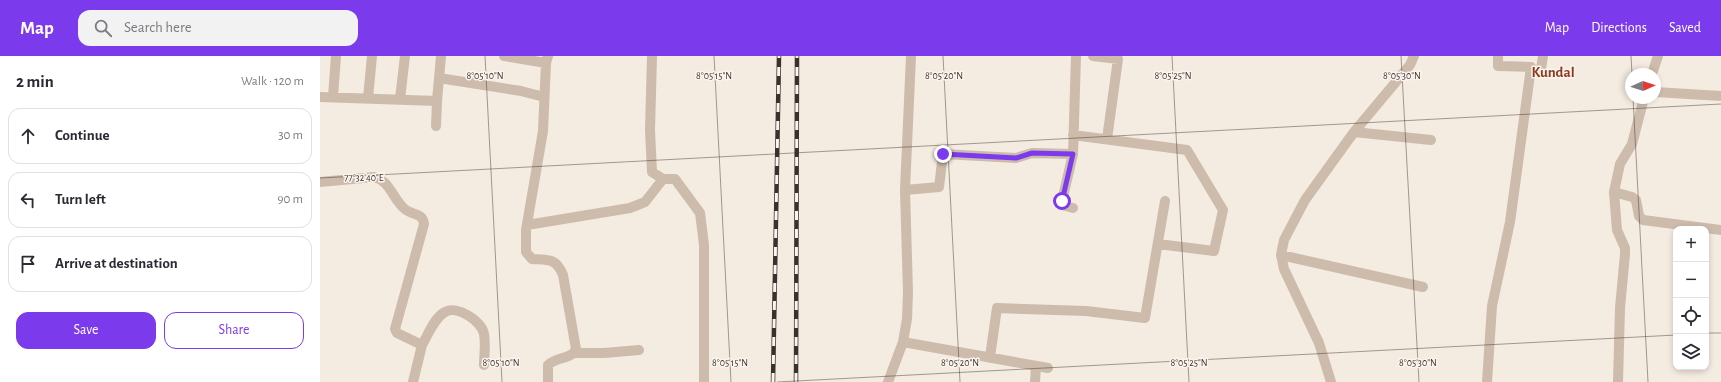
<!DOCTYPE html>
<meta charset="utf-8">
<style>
:root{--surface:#fff;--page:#f2f2f3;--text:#2b2b33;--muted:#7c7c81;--line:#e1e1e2;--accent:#7c3aed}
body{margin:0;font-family:"Alegreya Sans",sans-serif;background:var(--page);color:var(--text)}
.controls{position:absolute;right:12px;bottom:12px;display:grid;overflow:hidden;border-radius:8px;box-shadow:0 2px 6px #0003}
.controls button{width:36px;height:36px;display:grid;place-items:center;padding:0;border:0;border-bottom:1px solid var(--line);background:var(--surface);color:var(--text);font:20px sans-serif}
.compass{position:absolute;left:1305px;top:12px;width:36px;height:36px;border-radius:50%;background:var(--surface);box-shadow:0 2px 6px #0003;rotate:87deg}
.stop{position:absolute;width:12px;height:12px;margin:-9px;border:3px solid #7c3aed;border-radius:50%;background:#fff}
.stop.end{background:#7c3aed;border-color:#fff;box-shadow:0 1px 4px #0008}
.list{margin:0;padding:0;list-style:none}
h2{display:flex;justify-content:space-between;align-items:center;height:52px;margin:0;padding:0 16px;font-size:17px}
h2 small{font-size:13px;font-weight:400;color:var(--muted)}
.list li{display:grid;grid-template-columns:26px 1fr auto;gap:12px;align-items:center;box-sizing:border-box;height:56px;margin:0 8px 8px;padding:0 8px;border:1px solid var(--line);border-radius:12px}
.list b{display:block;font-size:15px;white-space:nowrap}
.list em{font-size:13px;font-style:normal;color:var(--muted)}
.actions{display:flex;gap:8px;padding:12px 16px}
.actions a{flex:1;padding:9px 0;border:1px solid var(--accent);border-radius:12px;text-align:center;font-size:14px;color:var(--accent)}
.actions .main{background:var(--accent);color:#fff}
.icon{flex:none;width:22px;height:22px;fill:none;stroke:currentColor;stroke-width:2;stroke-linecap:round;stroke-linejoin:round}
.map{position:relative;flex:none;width:1401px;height:326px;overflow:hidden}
header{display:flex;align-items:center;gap:24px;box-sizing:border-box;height:56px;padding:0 20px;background:var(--accent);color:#fff}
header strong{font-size:19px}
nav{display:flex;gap:22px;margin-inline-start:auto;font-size:14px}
.search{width:280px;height:36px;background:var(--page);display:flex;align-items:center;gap:10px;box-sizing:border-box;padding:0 14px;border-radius:12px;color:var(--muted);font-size:15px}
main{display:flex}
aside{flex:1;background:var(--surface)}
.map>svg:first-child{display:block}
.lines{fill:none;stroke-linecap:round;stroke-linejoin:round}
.minor{stroke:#cdbbac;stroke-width:10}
.rail-casing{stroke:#3b302b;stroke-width:4.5}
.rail{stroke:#fbf5ee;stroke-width:3;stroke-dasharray:9;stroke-linecap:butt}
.route{stroke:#7c3aed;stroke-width:5}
.ticks{fill:none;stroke:#3b302b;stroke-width:1;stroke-opacity:0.45}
.labels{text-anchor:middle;stroke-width:3;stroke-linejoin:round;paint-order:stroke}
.district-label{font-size:15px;font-weight:bold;fill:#8c3b22;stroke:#fbf5ee}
.ticks-label{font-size:10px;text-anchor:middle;fill:#3b302b;stroke:#fbf5ee;stroke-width:3;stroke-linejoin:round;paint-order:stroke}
</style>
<header>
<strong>Map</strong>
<div class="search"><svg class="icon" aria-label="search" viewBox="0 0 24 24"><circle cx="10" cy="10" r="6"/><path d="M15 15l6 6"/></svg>Search here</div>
<nav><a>Map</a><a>Directions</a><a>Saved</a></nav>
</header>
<main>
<aside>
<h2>2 min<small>Walk · 120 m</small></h2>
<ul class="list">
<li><svg class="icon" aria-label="ahead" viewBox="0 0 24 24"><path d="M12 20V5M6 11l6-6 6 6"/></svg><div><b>Continue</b></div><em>30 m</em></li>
<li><svg class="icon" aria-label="left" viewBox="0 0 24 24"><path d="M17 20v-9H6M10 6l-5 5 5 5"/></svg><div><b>Turn left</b></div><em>90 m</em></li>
<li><svg class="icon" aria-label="arrive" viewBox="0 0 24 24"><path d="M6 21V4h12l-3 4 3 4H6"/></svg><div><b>Arrive at destination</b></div></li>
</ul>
<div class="actions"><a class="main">Save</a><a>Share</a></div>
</aside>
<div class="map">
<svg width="1401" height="326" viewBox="0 0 1401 326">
<rect width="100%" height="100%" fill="#f4ebe1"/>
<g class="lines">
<path class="minor" d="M184 0 226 7
M228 0 226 7 223 75 206 174V196L212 203C229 204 236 202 243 219L256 293 254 297C246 303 235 302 228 309V326
M332 0 330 74 332 116 343 123H355L380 157 384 189V326
M773 0 798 3 787 83
M1221 13 1223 0
M1332 18 1338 0
M119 22 201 35 224 41
M1335 36 1401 40
M0 41 117 45
M13 41 16 0
M48 42 52 0
M1324 42 1312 88 1300 108 1294 136 1312 141 1316 144 1319 160 1323 164 1401 174
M80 43 85 0
M116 70 117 45 121 0
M1034 76 1111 84
M753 79 867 94 903 154 894 195 838 188
M0 126 54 121C71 125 73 145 86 154 93 159 103 157 104 168L75 273 77 277 102 289 93 326
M585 134 619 131 623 98 696 102 712 97 753 98 756 0
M1294 136 1297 174 1305 192V198L1300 252 1298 326
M753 152 742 149V145L753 98
M207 169 310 152 325 146 343 123
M961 199 1103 231
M583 286 728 312
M102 289C108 279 114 262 125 256 137 249 162 265 164 278 166 288 164 300 164 309
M254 297H284L319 294
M670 301 677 252 766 255 825 262 845 145
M568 326 583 286 587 263 588 236 585 134 591 0
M715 326 716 310
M1011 326 999 287 964 213 961 199 964 184 985 144 1034 76 1090 9 1094 0
M1167 326 1172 250 1190 166 1211 11 1178 10V0"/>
<defs>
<path id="rail" d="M453 326 459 0
M476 326 477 0"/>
</defs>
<use href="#rail" class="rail-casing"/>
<use href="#rail" class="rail"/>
</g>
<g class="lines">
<path class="route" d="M623 98 696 102 712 97 753 98 742 145"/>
</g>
<path class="ticks" d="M165 0 182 326M394 0 411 326M623 0 640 326M852 0 869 326M1081 0 1099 326M1311 0 1312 18M1313 42 1328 326M0 122 1401 48M1386 277H1401M457 326 1356 279"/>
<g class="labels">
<g class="district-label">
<text x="1233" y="21">Kundal</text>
</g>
</g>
<g class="ticks-label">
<text x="165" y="23">8°05'10"N</text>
<text x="394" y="23">8°05'15"N</text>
<text x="624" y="23">8°05'20"N</text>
<text x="853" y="23">8°05'25"N</text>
<text x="1082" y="23">8°05'30"N</text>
<text x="44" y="125">77°32'40"E</text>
<text x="181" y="310">8°05'10"N</text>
<text x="410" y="310">8°05'15"N</text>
<text x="640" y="310">8°05'20"N</text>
<text x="869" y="310">8°05'25"N</text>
<text x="1098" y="310">8°05'30"N</text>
</g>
</svg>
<div class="controls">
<button>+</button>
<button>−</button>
<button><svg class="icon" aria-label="locate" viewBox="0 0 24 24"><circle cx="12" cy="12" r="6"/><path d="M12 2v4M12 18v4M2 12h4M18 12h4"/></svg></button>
<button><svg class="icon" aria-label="layers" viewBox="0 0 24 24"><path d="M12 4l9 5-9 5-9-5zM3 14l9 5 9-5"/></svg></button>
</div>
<svg class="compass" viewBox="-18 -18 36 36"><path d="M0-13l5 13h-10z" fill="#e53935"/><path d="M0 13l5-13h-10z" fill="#7c7c81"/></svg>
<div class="stop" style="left:742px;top:145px"></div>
<div class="stop end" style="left:623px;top:98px"></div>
</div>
</main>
